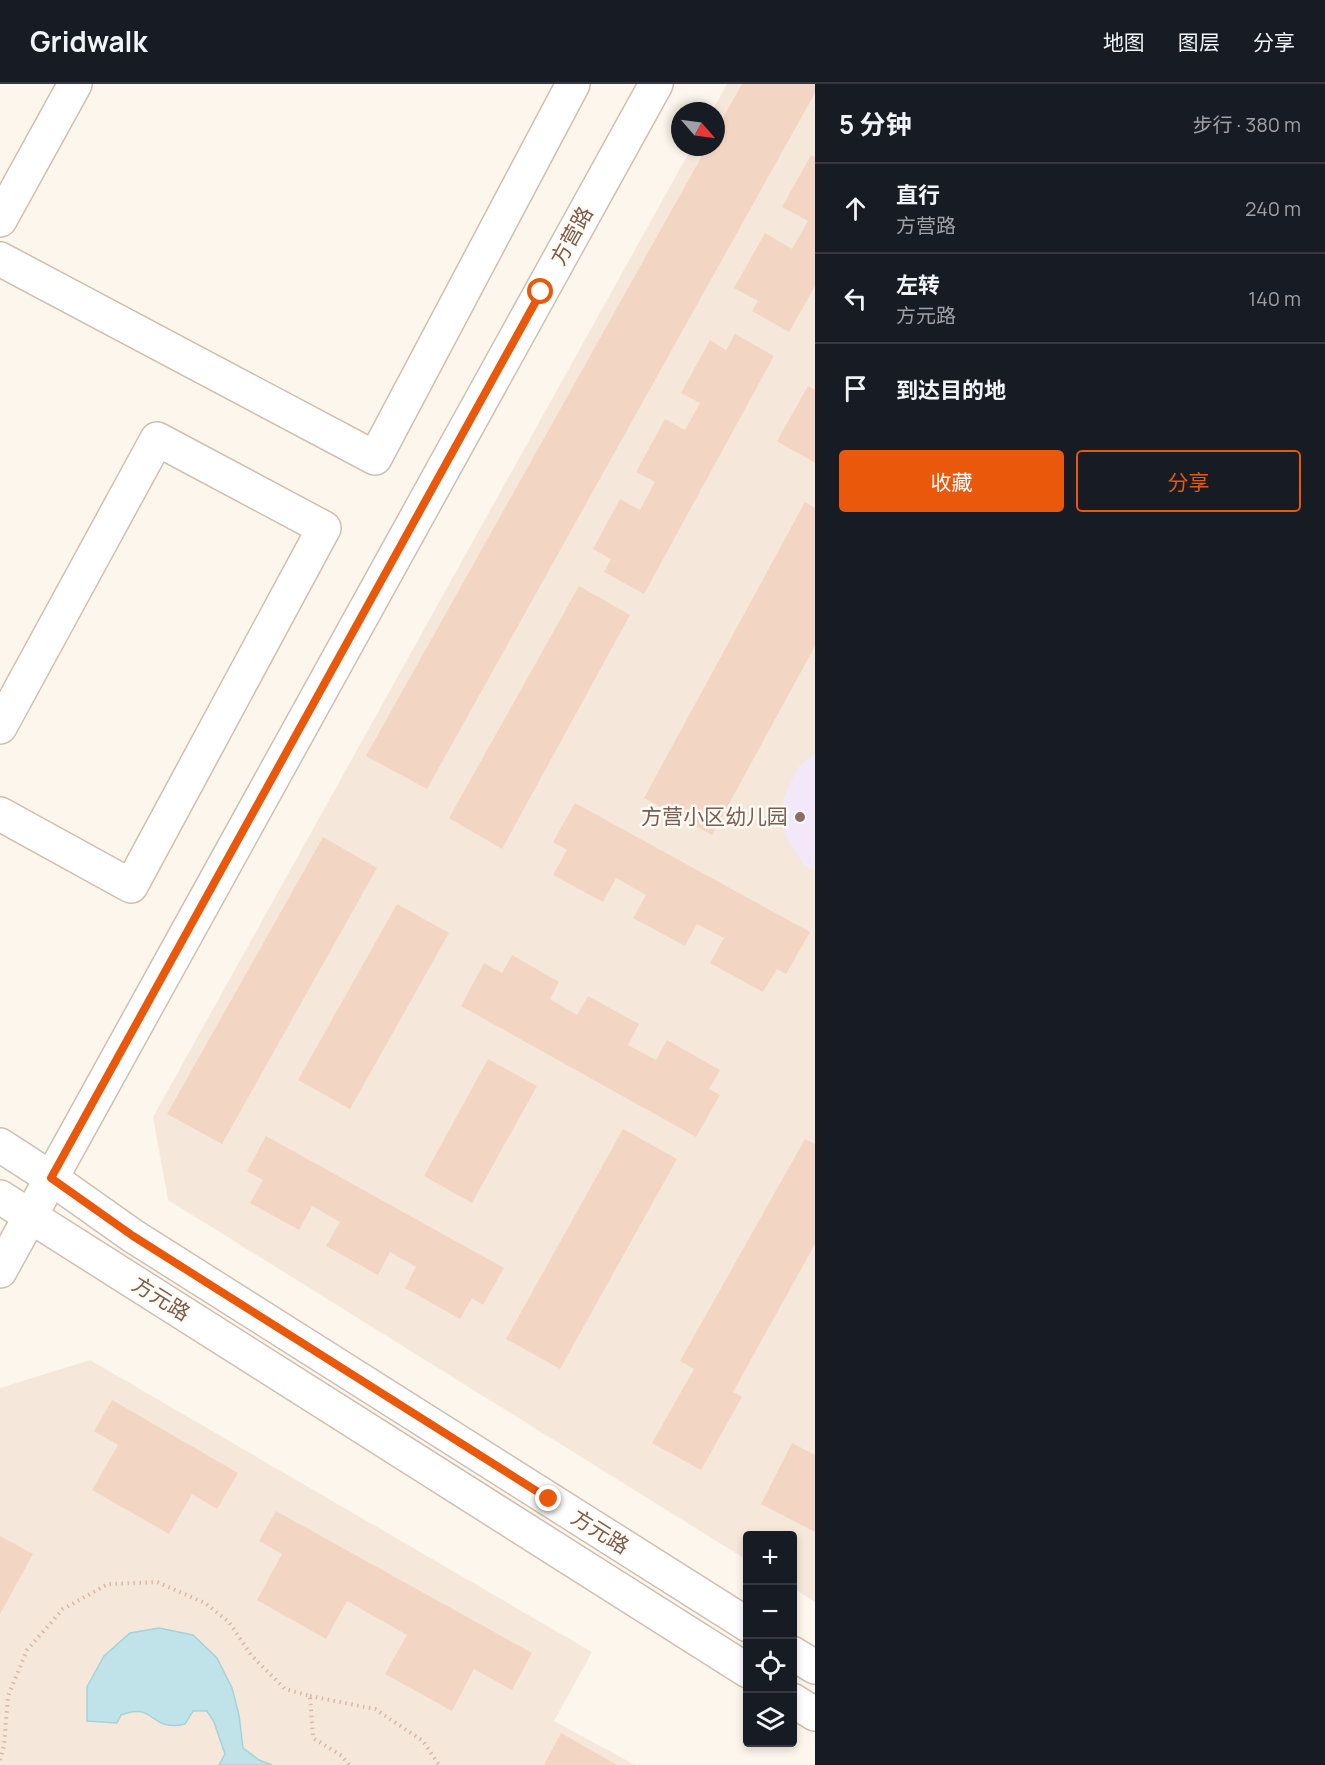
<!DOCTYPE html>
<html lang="zh">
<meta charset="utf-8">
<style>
:root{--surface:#171b24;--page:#242831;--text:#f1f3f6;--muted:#9ea1a6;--line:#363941;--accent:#ea580c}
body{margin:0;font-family:Manrope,"Noto Sans SC",sans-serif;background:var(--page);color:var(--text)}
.controls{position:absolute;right:18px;bottom:18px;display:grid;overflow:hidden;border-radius:6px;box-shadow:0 3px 9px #0003}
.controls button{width:54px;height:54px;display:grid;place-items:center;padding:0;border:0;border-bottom:2px solid var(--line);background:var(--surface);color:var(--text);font:30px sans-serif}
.compass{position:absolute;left:671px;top:18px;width:54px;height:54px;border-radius:50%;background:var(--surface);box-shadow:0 3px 9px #0003;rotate:118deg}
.stop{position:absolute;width:18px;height:18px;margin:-14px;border:4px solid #ea580c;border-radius:50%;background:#fff}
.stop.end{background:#ea580c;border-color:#fff;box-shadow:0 2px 6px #0008}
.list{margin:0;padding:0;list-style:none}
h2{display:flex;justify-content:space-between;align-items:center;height:78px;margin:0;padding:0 24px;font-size:26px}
h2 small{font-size:20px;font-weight:400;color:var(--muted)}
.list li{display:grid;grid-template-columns:39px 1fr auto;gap:18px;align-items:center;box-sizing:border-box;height:90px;padding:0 24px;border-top:2px solid var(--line)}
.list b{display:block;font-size:22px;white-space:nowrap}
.list p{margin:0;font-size:20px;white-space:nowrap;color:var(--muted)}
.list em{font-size:20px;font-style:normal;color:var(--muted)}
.actions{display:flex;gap:12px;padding:18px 24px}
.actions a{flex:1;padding:14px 0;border:2px solid var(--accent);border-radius:6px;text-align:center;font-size:21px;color:var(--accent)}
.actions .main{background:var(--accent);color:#fff}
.icon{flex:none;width:33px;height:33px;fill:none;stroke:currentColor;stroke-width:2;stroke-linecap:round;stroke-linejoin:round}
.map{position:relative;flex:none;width:815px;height:1681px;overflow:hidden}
header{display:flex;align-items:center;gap:36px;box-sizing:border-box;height:84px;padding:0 30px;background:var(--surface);border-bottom:2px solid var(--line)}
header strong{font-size:28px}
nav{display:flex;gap:33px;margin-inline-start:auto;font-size:21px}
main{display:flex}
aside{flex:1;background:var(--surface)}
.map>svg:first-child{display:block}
.residential{fill:#f5e8da}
.education{fill:#f3e8fa}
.water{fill:#bfe3e8;stroke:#a5d3da;stroke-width:1.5}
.building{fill:#f3d5c3}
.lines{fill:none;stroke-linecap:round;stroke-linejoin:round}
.minor-casing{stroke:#d1beb0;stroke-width:36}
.path{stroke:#d9b8a5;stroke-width:4;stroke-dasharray:1.5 4.5;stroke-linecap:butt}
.minor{stroke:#fff;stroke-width:33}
.route{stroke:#ea580c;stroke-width:8}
.education-dot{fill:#8d6e63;stroke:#fffaf3;stroke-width:2}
.labels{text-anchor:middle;stroke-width:5;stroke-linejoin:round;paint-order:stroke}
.street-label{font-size:21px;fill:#7a5c4d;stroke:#fffaf3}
.education-label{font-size:21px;fill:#785e54;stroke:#fffaf3;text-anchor:end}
</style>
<header>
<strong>Gridwalk</strong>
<nav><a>地图</a><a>图层</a><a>分享</a></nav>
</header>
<main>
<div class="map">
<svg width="815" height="1681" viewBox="0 0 815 1681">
<rect width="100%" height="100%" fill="#fdf6ec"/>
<path class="residential" d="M727 0H815V1518L793 1504 792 1452H748L747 1476 168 1116 153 1033 692 63H716V27H712Z
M90 1276 592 1568 554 1637 635 1681H0V1304Z"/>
<path class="education" d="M815 669V787L804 781 785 751 783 716 798 683Z"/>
<path class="water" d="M159 1544 193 1551 217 1574 232 1604 239 1631 243 1664 259 1676 272 1681H219L225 1670 214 1638 207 1627H193L185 1640C150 1649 155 1617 121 1631L117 1639 87 1637V1603L104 1572 130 1549Z"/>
<path class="building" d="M742 0H815V9L427 705 366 672 707 63H716V46Z
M811 71 815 73V202L789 248 752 227 758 217 734 204 765 149 792 165 808 137 782 123Z
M735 250 774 272 644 510 604 488 611 475 593 465 620 415 640 426 655 398 636 388 665 335 685 346 700 319 681 309 710 256 726 266Z
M808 302 815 306V379L777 357Z
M805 418 815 424V562L712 751 644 714Z
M579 502 630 531 502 765 449 734Z
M575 719 810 848 786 890 777 885 763 908 710 879 724 854 697 840 685 862 633 834 646 811 616 794 603 818 553 791 567 766 553 758Z
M323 753 377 784 222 1060 167 1030Z
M397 820 449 849 350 1025 298 996Z
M512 871 559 898 550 915 577 931 588 912 639 940 628 961 656 976 667 956 720 986 709 1005 720 1011 696 1053 461 922 484 879 502 889Z
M488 975 537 1002 472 1119 424 1092Z
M623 1045 677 1075 560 1285 506 1255Z
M266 1052 504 1184 483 1221 472 1214 460 1235 405 1204 416 1183 390 1168 378 1191 326 1162 340 1138 312 1122 299 1146 250 1119 263 1096 247 1087Z
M805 1055 815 1060V1160L733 1308 742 1313 701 1386 652 1359 694 1285 680 1277Z
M112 1316 238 1389 217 1425 192 1410 169 1450 92 1406 118 1361 94 1347Z
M792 1359 815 1371V1448L761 1420Z
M276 1427 532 1569 512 1606 474 1585 452 1627 385 1590 407 1551 347 1517 326 1555 257 1516 282 1470 259 1457Z
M0 1452 33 1470 0 1530Z
M561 1649 617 1681H544Z"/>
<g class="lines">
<defs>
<path id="minor" d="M0 136 75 0
M0 175 375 374 573 0
M0 643 157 355 324 444 131 802 0 730
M0 1061 51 1094 133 1152 748 1541
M0 1113 748 1587
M0 1187 656 0
M792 1569 815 1583
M792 1616 815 1630"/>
</defs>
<use href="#minor" class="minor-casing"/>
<path class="path" d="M310 1612 375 1625 423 1657 439 1681
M0 1676 4 1661 8 1612 27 1566 63 1525 108 1500 157 1498 205 1519 229 1538 251 1571 285 1605 310 1612 313 1654 342 1672 349 1681"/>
<use href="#minor" class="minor"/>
</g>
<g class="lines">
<path class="route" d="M541 208 51 1094 133 1152 549 1415"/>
</g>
<circle class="education-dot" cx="800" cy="733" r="6"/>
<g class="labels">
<g class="street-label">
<text transform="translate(572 152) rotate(-61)" y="7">方营路</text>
<text transform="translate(161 1215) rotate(32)" y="7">方元路</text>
<text transform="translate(600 1448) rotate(32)" y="7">方元路</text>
</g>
<g class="education-label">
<text x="788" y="740">方营小区幼儿园</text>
</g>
</g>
</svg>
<div class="controls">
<button>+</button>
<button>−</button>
<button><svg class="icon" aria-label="locate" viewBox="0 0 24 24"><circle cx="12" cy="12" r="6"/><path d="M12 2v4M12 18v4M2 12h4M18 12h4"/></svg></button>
<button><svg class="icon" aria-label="layers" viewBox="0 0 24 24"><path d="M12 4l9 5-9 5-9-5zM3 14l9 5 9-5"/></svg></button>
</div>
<svg class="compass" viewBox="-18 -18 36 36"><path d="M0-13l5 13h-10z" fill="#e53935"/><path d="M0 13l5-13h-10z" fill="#9ea1a6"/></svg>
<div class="stop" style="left:541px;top:208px"></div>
<div class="stop end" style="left:549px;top:1415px"></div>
</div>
<aside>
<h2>5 分钟<small>步行 · 380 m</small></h2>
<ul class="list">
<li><svg class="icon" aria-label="ahead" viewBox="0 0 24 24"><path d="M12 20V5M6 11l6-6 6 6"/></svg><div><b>直行</b><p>方营路</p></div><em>240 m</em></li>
<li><svg class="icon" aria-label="left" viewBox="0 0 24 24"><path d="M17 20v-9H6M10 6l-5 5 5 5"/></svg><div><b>左转</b><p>方元路</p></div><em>140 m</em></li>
<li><svg class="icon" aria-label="arrive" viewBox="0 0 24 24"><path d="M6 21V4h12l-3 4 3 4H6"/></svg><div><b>到达目的地</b></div></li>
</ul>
<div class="actions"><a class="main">收藏</a><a>分享</a></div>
</aside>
</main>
